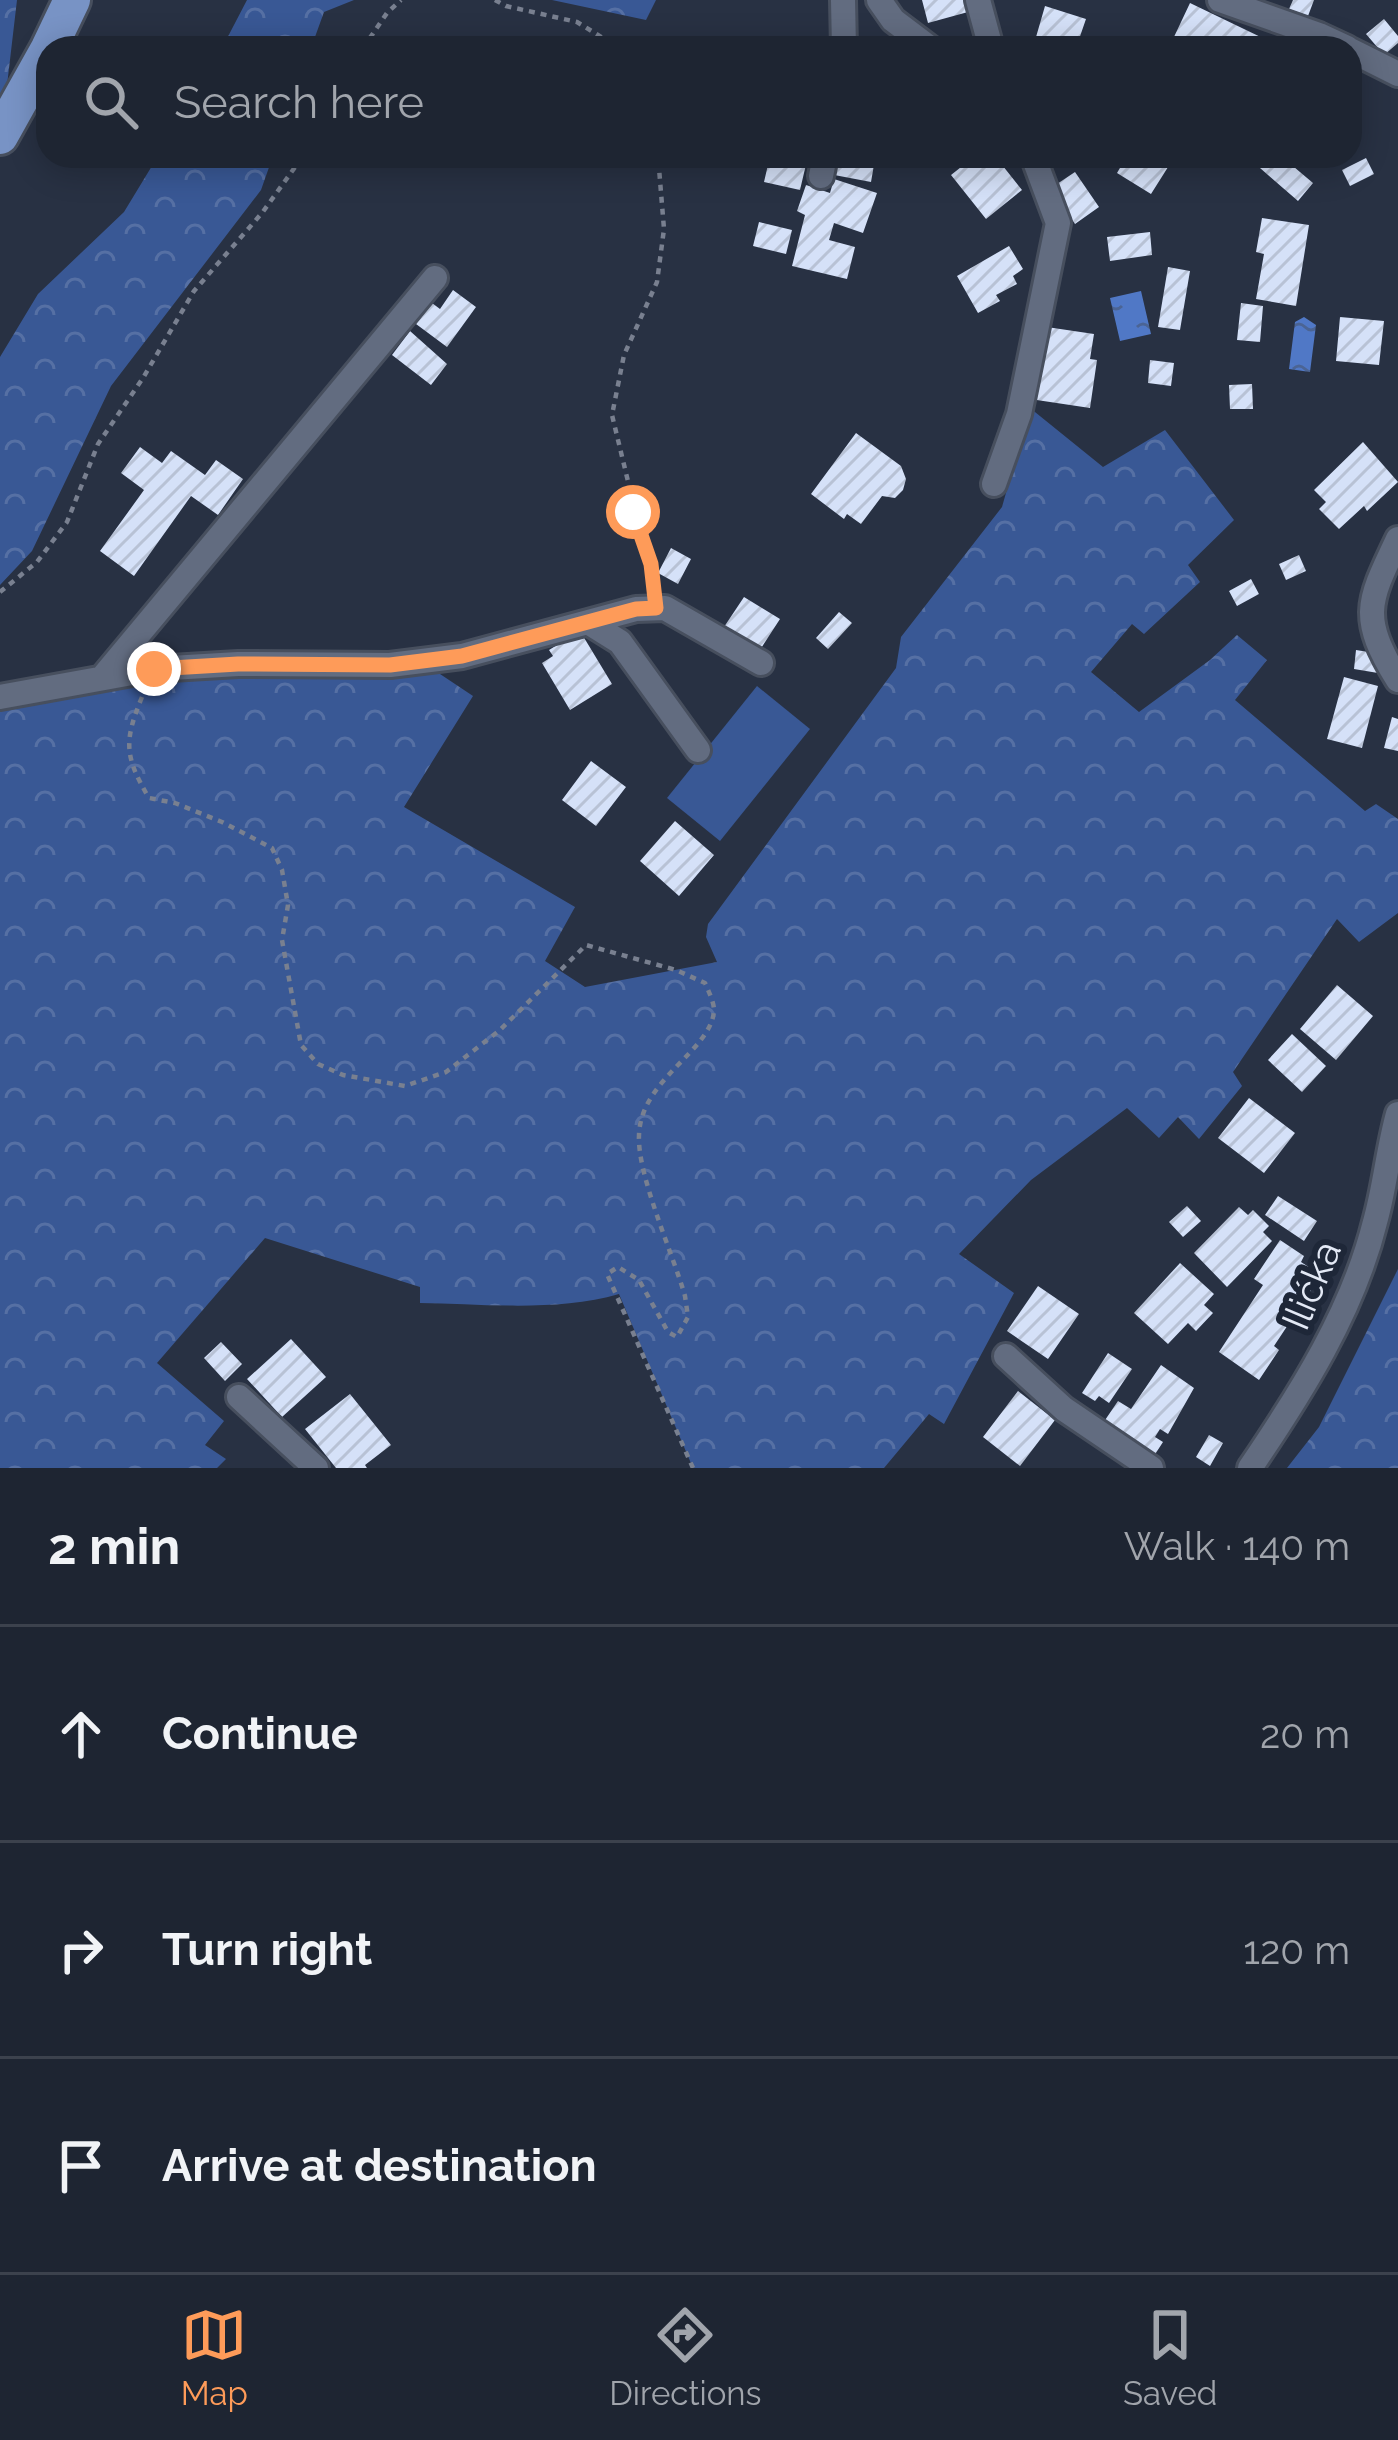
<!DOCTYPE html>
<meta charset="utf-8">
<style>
:root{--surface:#1e2532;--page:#262d3a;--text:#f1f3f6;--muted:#a1a5ac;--line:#3c424d;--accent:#fe9b59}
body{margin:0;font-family:Raleway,sans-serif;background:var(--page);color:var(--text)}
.stop{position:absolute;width:36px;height:36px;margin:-27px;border:9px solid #fe9b59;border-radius:50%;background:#fff}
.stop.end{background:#fe9b59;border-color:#fff;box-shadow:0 3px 12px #0008}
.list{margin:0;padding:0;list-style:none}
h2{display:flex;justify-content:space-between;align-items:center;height:156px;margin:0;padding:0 48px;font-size:51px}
h2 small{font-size:39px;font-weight:400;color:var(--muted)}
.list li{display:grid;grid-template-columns:78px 1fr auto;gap:36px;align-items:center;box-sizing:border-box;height:216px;padding:0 48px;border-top:3px solid var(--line)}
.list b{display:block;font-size:45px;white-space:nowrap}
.list em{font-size:39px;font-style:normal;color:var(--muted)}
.icon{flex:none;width:66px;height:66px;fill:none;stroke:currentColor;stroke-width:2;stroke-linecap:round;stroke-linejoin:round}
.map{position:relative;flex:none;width:1398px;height:1468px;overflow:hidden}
.search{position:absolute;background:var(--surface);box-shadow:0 6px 30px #0003;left:36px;right:36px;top:36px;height:132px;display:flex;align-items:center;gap:30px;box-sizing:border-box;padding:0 42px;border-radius:36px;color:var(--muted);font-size:45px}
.sheet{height:804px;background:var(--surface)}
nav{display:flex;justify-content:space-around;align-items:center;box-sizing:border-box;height:168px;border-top:3px solid var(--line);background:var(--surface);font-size:33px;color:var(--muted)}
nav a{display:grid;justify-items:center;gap:6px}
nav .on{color:var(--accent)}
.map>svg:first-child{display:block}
.forest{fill:url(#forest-crowns)}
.green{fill:#395895}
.water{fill:url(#water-ripples)}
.building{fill:url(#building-hatch)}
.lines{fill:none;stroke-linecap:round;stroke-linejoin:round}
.street-casing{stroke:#474f5e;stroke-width:30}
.primary-casing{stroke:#474f5e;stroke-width:42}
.path{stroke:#798090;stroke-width:4.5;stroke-dasharray:6 6;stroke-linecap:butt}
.street{stroke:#626c80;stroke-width:24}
.primary{stroke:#7893c5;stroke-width:36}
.route{stroke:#fe9b59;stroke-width:15}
.labels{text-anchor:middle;stroke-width:12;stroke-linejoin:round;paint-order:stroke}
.street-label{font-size:39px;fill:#e3e9f5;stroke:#1e2738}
</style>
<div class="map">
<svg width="1398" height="1468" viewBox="0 0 1398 1468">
<defs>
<pattern id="forest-crowns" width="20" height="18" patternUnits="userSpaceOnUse" patternTransform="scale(3)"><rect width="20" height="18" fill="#395895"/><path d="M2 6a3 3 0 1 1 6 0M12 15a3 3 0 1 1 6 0" fill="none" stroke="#5670a4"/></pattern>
<pattern id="water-ripples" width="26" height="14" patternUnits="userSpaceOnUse" patternTransform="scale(3)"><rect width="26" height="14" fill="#5078c6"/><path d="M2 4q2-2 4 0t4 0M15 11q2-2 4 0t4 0" fill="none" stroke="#4b6494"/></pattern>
<pattern id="building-hatch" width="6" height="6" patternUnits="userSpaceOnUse" patternTransform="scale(3)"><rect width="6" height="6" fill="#d5e1f8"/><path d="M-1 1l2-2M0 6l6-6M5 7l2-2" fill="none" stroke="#b8c2d5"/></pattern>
</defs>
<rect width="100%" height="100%" fill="#283143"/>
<path class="forest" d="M0 0H17L0 145Z
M247 0H354L324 12 311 48H222Z
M552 0H656L646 20Z
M158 156H273L261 190 111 386 32 551 0 585V357L38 294 124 212Z
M1030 408 1103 467 1165 430 1234 520 1188 565 1200 582 1144 634 1132 624 1091 672 1139 712 1210 660 1237 635 1267 660 1235 700 1365 811 1376 804 1398 819V913L1359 942 1337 919 1233 1072 1242 1086 1199 1139 1178 1117 1159 1138 1127 1108 1031 1180 959 1254 1014 1293 944 1424 929 1414 884 1468H693L619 1294C557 1312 484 1304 420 1303V1287L265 1238 157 1363 224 1421 205 1445 226 1459 217 1468H0V697L44 687 410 654 473 696 404 807 575 907 545 961 585 987 717 962 706 937 708 924 896 668 901 637 1002 507Z
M1398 1269V1468H1287L1319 1427Z"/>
<path class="green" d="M757 686 810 729 720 841 667 798Z"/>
<path class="water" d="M1141 291 1151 334 1120 341 1110 298Z
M1304 317 1316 325 1310 372 1289 369 1295 322Z"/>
<path class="building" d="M922 0H965L968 12 928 23Z
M1293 0H1314L1308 16 1289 9Z
M1190 3 1273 43 1271 48H1181L1183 44 1173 39Z
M1045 6 1086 19 1076 48 1034 44Z
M1384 19 1398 36V43L1384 55 1366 34Z
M770 156 790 160V156H808L800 190 764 182Z
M833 156 875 159 871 182 829 174Z
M975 156H995L1022 190 986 219 951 175Z
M1127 156H1175L1151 194 1117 173Z
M1271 156H1281L1313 183 1298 201 1260 168Z
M1366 158 1374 174 1350 186 1342 170Z
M1075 172 1099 207 1075 224 1051 188Z
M834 179 877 193 863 233 834 223 829 240 855 247 847 279 792 266 805 215 797 211 806 185 830 193Z
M1262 218 1309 225 1296 306 1256 299 1264 254 1256 252Z
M759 222 792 230 786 254 753 246Z
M1150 232 1152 255 1110 261 1107 237Z
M1009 246 1023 269 1013 276 1017 284 996 295 1000 301 978 313 957 276Z
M1168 267 1190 271 1180 330 1158 327Z
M453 290 476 307 447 347 416 324 432 303 440 309Z
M1241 303 1263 306 1260 342 1237 340Z
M1340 317 1384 321 1379 365 1336 361Z
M1040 326 1094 334 1090 359 1097 360 1090 408 1030 399Z
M410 331 447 364 431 385 392 355Z
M1150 360 1174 363 1171 386 1148 383Z
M1252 384 1253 409H1230L1229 385Z
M856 433 901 466 906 479 903 490 895 498 882 496 861 524 847 514 844 519 811 494Z
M1363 442 1398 482 1367 511 1364 506 1339 529 1319 509 1326 502 1314 490Z
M140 447 162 463 171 451 205 475 216 460 243 479 218 515 191 496 134 576 100 551 144 490 121 473Z
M671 548 691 559 678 584 658 573Z
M1299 555 1306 571 1286 580 1279 564Z
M1251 579 1259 594 1237 606 1229 591Z
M744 597 780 619 756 656 720 633Z
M839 612 852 623 828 649 816 638Z
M580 631 612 684 570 710 542 663 553 656 549 650Z
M1356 650 1381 654 1378 673 1354 669Z
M1344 677 1378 686 1362 748 1327 739Z
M1392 717 1398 719V751L1384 748Z
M591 761 626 787 596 826 562 800Z
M675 821 714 855 679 896 640 861Z
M1337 985 1373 1016 1336 1060 1300 1029Z
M1292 1034 1326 1066 1302 1092 1268 1060Z
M1249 1098 1295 1133 1264 1173 1218 1138Z
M1278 1196 1317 1221 1304 1241 1265 1215Z
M1187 1206 1201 1221 1183 1237 1169 1222Z
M1239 1207 1248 1215 1253 1210 1269 1226 1263 1232 1272 1241 1227 1287 1194 1253Z
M1280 1240 1304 1256 1301 1262 1321 1275 1274 1346 1279 1350 1259 1380 1219 1352 1263 1285 1254 1279Z
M1180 1263 1214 1294 1204 1305 1213 1313 1196 1331 1188 1323 1168 1344 1134 1313Z
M1038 1286 1079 1314 1048 1359 1007 1331Z
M291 1339 326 1377 282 1417 247 1379Z
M221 1342 242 1364 225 1381 204 1358Z
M1108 1353 1132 1369 1109 1403 1099 1396 1095 1401 1082 1393Z
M1161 1365 1194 1388 1168 1434 1160 1429 1155 1437 1163 1442 1152 1459 1101 1426 1118 1401 1131 1409Z
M1018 1391 1055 1420 1020 1466 983 1437Z
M350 1394 391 1445 365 1465 367 1468H336L305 1429Z
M1209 1435 1223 1443 1210 1466 1196 1457Z"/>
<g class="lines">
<defs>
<path id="street" d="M843 0 844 48
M879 0 893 20 930 48
M978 0 991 48
M1220 0 1319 35 1347 48
M1350 50 1398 74
M821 176 825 156
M994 484 1019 414 1058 223 1033 156
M1398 539C1368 602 1359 617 1398 680
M102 678 435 278
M0 697 154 669 238 664 390 665 462 656 588 622
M698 750 620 642 588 622 636 609 665 608 761 663
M1006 1356 1064 1409 1151 1468
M239 1397 316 1468
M1250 1468C1301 1393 1353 1311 1375 1222 1385 1187 1388 1150 1398 1114"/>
<path id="primary" d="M49 48 72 0
M0 136 48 50"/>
</defs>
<use href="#street" class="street-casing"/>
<use href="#primary" class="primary-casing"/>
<path class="path" d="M495 0 506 6 577 22 619 48
M363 48 387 13 401 0
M653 585 612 415 624 355 657 282 664 229 658 156
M0 592 37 562 67 522 98 444 143 378 194 291 262 213 303 156
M142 697C124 741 124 756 149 798L175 803 222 822 272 848 282 870 288 905 282 940 301 1045 318 1064 343 1075 405 1086 446 1072 500 1030 586 945 676 970 705 983C708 990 714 1002 714 1010 712 1051 641 1078 639 1135 637 1175 673 1254 685 1296L688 1317 677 1337 668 1332 639 1280 618 1267 607 1274 693 1468"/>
<use href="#street" class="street"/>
<use href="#primary" class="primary"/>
</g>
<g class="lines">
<path class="route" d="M154 669 238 664 390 665 462 656 636 609 656 608 651 564 633 512"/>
</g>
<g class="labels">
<g class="street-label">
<text transform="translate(1311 1285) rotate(-67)" y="14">Ilićka</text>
</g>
</g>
</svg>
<div class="stop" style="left:633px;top:512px"></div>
<div class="stop end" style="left:154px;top:669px"></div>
<div class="search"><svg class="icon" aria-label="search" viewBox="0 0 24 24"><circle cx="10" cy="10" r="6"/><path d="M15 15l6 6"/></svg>Search here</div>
</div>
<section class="sheet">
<h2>2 min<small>Walk · 140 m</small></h2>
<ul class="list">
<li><svg class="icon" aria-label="ahead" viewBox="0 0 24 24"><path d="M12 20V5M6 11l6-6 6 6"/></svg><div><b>Continue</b></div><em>20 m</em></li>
<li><svg class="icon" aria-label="right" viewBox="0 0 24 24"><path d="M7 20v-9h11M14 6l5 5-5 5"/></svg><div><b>Turn right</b></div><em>120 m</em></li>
<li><svg class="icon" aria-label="arrive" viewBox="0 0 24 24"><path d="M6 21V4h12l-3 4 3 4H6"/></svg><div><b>Arrive at destination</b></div></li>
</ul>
</section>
<nav>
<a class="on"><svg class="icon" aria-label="map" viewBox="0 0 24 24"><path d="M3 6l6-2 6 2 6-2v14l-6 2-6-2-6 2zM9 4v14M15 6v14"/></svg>Map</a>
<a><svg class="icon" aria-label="directions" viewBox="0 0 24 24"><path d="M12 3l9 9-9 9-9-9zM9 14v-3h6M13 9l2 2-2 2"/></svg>Directions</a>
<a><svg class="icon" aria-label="saved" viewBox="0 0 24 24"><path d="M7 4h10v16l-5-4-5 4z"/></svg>Saved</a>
</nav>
